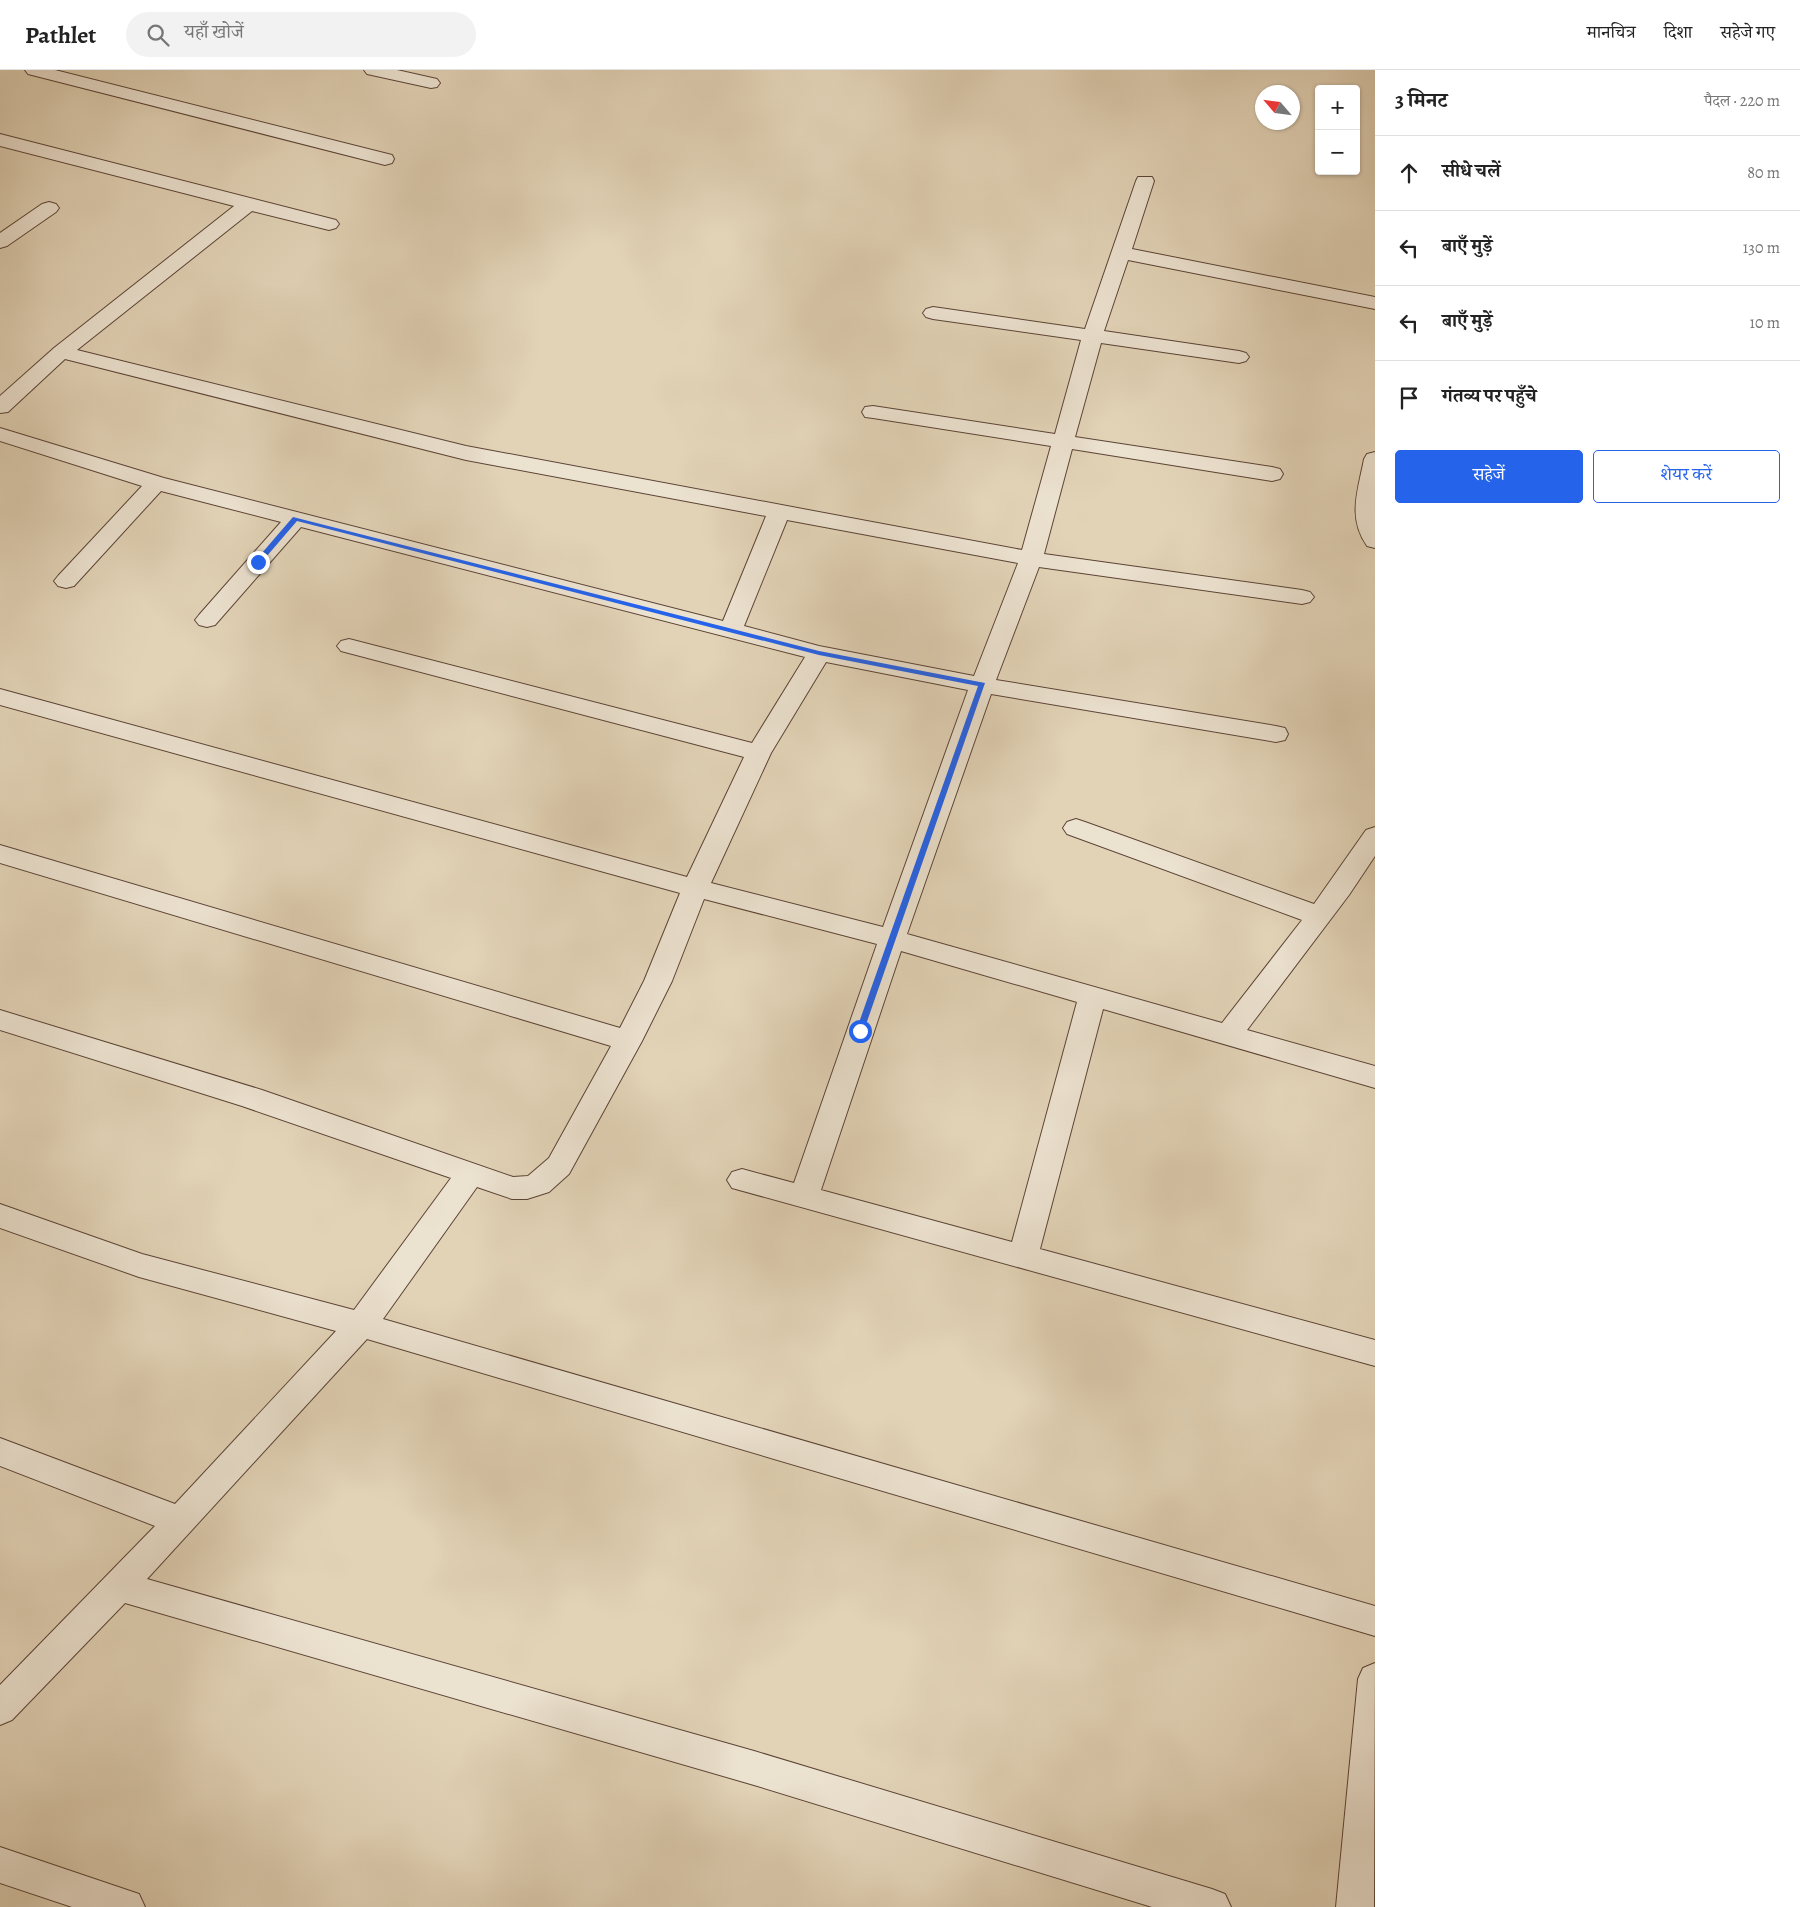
<!DOCTYPE html>
<html lang="hi">
<meta charset="utf-8">
<style>
:root{--surface:#fff;--page:#f2f2f2;--text:#222;--muted:#767676;--line:#e0e0e0;--accent:#2563eb}
body{margin:0;font-family:Alegreya,"Noto Serif Devanagari",serif;background:var(--page);color:var(--text)}
.controls{position:absolute;right:15px;top:15px;display:grid;overflow:hidden;border-radius:5px;box-shadow:0 1px 4px #0004}
.controls button{width:45px;height:45px;display:grid;place-items:center;padding:0;border:0;border-bottom:1px solid var(--line);background:var(--surface);color:var(--text);font:25px sans-serif}
.compass{position:absolute;left:1255px;top:15px;width:45px;height:45px;border-radius:50%;background:var(--surface);box-shadow:0 1px 4px #0004;rotate:298deg}
.stop{position:absolute;width:15px;height:15px;margin:-11px;border:4px solid #2563eb;border-radius:50%;background:#fff}
.stop.end{background:#2563eb;border-color:#fff;box-shadow:0 1px 5px #0008}
.list{margin:0;padding:0;list-style:none}
h2{display:flex;justify-content:space-between;align-items:center;height:65px;margin:0;padding:0 20px;font-size:21px}
h2 small{font-size:16px;font-weight:400;color:var(--muted)}
.list li{display:grid;grid-template-columns:32px 1fr auto;gap:15px;align-items:center;box-sizing:border-box;height:75px;padding:0 20px;border-top:1px solid var(--line)}
.list b{display:block;font-size:19px;white-space:nowrap}
.list em{font-size:16px;font-style:normal;color:var(--muted)}
.actions{display:flex;gap:10px;padding:15px 20px}
.actions a{flex:1;padding:11px 0;border:1px solid var(--accent);border-radius:5px;text-align:center;font-size:18px;color:var(--accent)}
.actions .main{background:var(--accent);color:#fff}
.icon{flex:none;width:28px;height:28px;fill:none;stroke:currentColor;stroke-width:2;stroke-linecap:round;stroke-linejoin:round}
.map{position:relative;flex:none;width:1375px;height:1837px;overflow:hidden}
header{display:flex;align-items:center;gap:30px;box-sizing:border-box;height:70px;padding:0 25px;background:var(--surface);border-bottom:1px solid var(--line)}
header strong{font-size:24px}
nav{display:flex;gap:28px;margin-inline-start:auto;font-size:18px}
.search{width:350px;height:45px;background:var(--page);display:flex;align-items:center;gap:12px;box-sizing:border-box;padding:0 18px;border-radius:28px;color:var(--muted);font-size:19px}
main{display:flex}
aside{flex:1;background:var(--surface)}
.map>svg:first-child{display:block}
.lines{fill:none;stroke-linecap:round;stroke-linejoin:round}
.minor-casing{stroke:#5c4436;stroke-width:2}
.minor{fill:#ece2d0;fill-rule:evenodd}
.route{fill:#2563eb}
</style>
<header>
<strong>Pathlet</strong>
<div class="search"><svg class="icon" aria-label="search" viewBox="0 0 24 24"><circle cx="10" cy="10" r="6"/><path d="M15 15l6 6"/></svg>यहाँ खोजें</div>
<nav><a>मानचित्र</a><a>दिशा</a><a>सहेजे गए</a></nav>
</header>
<main>
<div class="map">
<svg width="1375" height="1837" viewBox="0 0 1375 1837">
<rect width="100%" height="100%" fill="#e2d3b7"/>
<filter id="stains"><feTurbulence type="fractalNoise" baseFrequency=".004" numOctaves="4"/><feColorMatrix values="0 0 0 0 .2 0 0 0 0 .09 0 0 0 0 .02 0 0 0 .5 -.17"/></filter>
<radialGradient id="worn" r=".72"><stop offset=".6" stop-color="#630" stop-opacity="0"/><stop offset="1" stop-color="#630" stop-opacity=".3"/></radialGradient>
<g class="lines">
<defs>
<path id="minor" d="M25 0H55L392 85 394 89 392 93 385 95 28 4Z
M364 0H397L437 9 440 13 437 17 431 18 367 4Z
M0 64 336 150 339 154 336 158 329 160 252 141 77 280 466 376 1022 480 1051 376 873 348 865 347 862 342 865 337 873 336 1055 364 1081 270 933 249 926 247 923 243 926 239 933 237 1085 259 1136 111 1138 107H1152L1154 111 1132 179 1375 227V239L1128 190 1104 261 1239 281 1246 283 1249 287 1246 291 1239 293 1101 273 1075 367 1272 397 1280 399 1283 404 1280 409 1272 411 1072 379 1044 484 1302 520 1310 522 1314 527 1310 532 1302 534 1039 497 996 610 1276 656 1285 658 1288 664 1285 670 1276 672 991 624 907 864 1222 953 1302 850 1067 764 1063 758 1067 752 1076 749 1085 752 1314 834 1366 760 1375 757V786L1349 825 1247 960 1375 996V1018L1103 939 1040 1179 1375 1270V1296L732 1118 727 1110 732 1102 742 1099 794 1113 877 874 704 829 672 911 642 971 569 1104 549 1122 527 1129H512L477 1117 383 1249 1375 1536V1566L367 1269 147 1509 754 1681 1212 1819 1225 1824 1231 1837H1152L754 1715 125 1533 12 1650 0 1655V1615L155 1456 0 1396V1368L175 1434 336 1261 139 1207 0 1158V1134L142 1184 354 1240 451 1108 242 1036 0 960V940L262 1020 513 1107 528 1106 549 1088 611 976 0 793V775L620 958 644 911 680 823 0 635V619L687 807 744 687 341 581 337 576 341 571 349 569 752 673 805 587 301 457 215 555 207 557 199 555 195 550 199 545 281 452 161 421 74 516 66 518 58 516 54 511 58 506 142 416 0 371V358L164 408 723 551 766 446 466 390 65 289 8 342 0 343V326L54 278 234 136 0 76ZM787 450 1018 493 974 606 819 576 744 556ZM826 592 968 620 883 857 711 813 771 683ZM901 881 1077 932 1012 1172 821 1120Z
M49 132 56 134 59 138 56 142 7 176 0 178V163L42 134Z
M1375 382V478L1367 476C1347 447 1358 421 1364 389L1367 384Z
M1375 1593 1374 1837H1336L1358 1609 1363 1598Z
M0 1777 139 1824 145 1837H72L0 1813Z"/>
</defs>
<use href="#minor" class="minor-casing"/>
<use href="#minor" class="minor"/>
</g>
<path class="route" d="M293 447 819 581 985 613 863 963 856 961 978 616 819 585 297 451 260 494H255V491Z"/>
<rect width="100%" height="100%" filter="url(#stains)"/>
<rect width="100%" height="100%" fill="url(#worn)"/>
</svg>
<div class="controls">
<button>+</button>
<button>−</button>
</div>
<svg class="compass" viewBox="-18 -18 36 36"><path d="M0-13l5 13h-10z" fill="#e53935"/><path d="M0 13l5-13h-10z" fill="#767676"/></svg>
<div class="stop" style="left:860px;top:961px"></div>
<div class="stop end" style="left:258px;top:492px"></div>
</div>
<aside>
<h2>3 मिनट<small>पैदल · 220 m</small></h2>
<ul class="list">
<li><svg class="icon" aria-label="ahead" viewBox="0 0 24 24"><path d="M12 20V5M6 11l6-6 6 6"/></svg><div><b>सीधे चलें</b></div><em>80 m</em></li>
<li><svg class="icon" aria-label="left" viewBox="0 0 24 24"><path d="M17 20v-9H6M10 6l-5 5 5 5"/></svg><div><b>बाएँ मुड़ें</b></div><em>130 m</em></li>
<li><svg class="icon" aria-label="left" viewBox="0 0 24 24"><path d="M17 20v-9H6M10 6l-5 5 5 5"/></svg><div><b>बाएँ मुड़ें</b></div><em>10 m</em></li>
<li><svg class="icon" aria-label="arrive" viewBox="0 0 24 24"><path d="M6 21V4h12l-3 4 3 4H6"/></svg><div><b>गंतव्य पर पहुँचे</b></div></li>
</ul>
<div class="actions"><a class="main">सहेजें</a><a>शेयर करें</a></div>
</aside>
</main>
